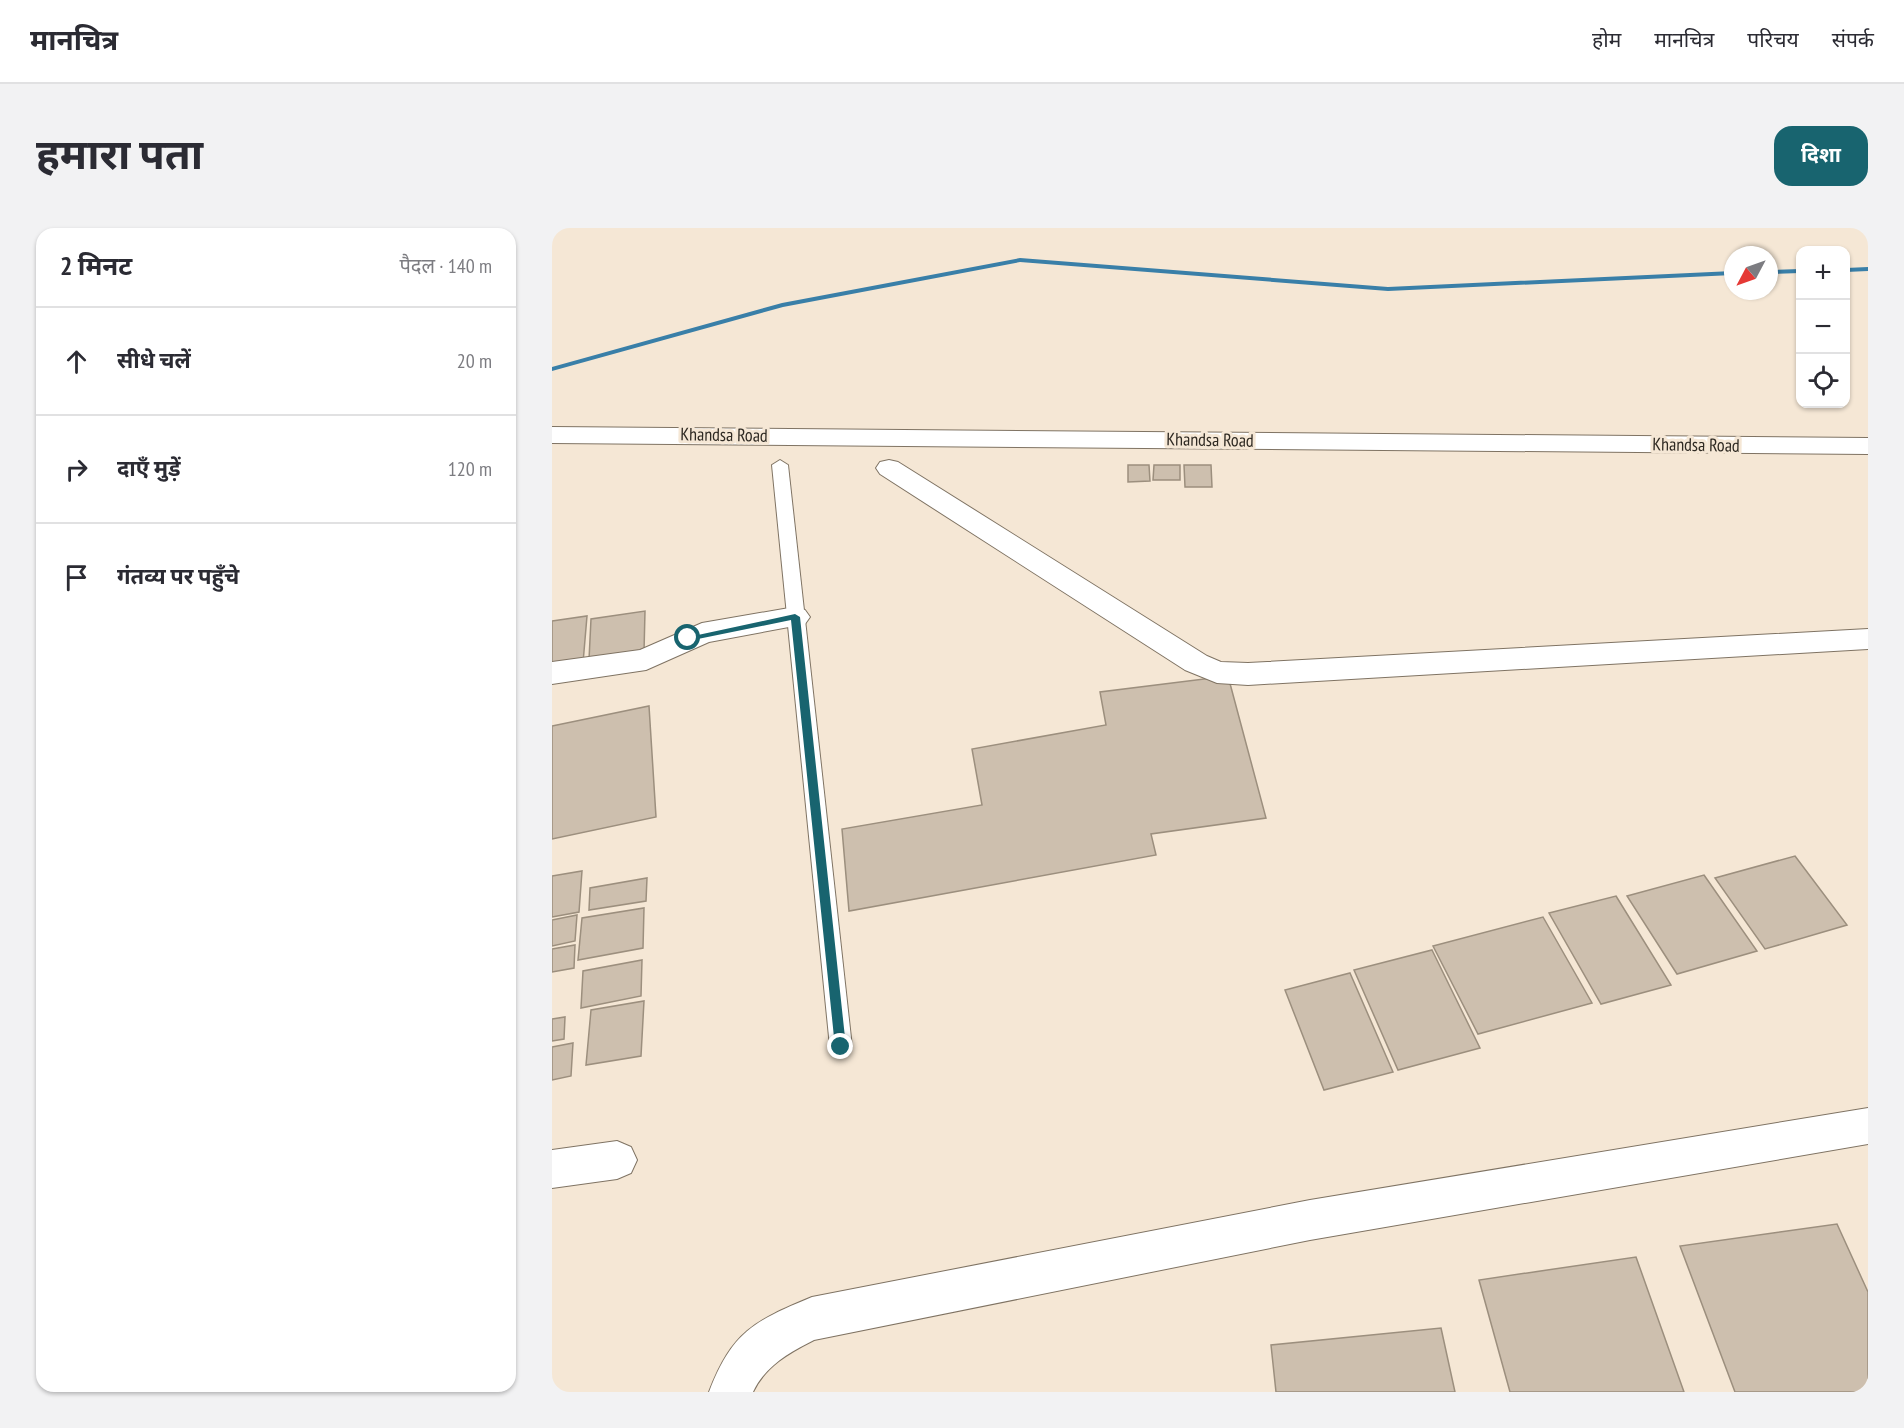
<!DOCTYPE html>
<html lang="hi">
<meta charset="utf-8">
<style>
:root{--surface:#fff;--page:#f2f2f3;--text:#2b2b33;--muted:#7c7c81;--line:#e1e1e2;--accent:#18646f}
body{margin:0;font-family:"PT Sans Narrow","Noto Sans Devanagari",sans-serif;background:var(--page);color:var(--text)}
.controls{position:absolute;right:18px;top:18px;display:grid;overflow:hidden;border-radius:12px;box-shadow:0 2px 4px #0004}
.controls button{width:54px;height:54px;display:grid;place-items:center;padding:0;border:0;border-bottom:2px solid var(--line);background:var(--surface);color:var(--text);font:30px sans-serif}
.compass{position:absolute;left:1172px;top:18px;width:54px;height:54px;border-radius:50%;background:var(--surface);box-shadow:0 2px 4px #0004;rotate:229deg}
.stop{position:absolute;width:18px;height:18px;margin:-14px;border:4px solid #18646f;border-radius:50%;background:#fff}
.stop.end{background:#18646f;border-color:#fff;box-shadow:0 2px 6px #0008}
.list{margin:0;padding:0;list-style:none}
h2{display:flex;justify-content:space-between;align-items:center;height:78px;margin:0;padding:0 24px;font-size:26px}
h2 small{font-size:20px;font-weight:400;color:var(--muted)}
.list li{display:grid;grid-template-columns:39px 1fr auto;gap:18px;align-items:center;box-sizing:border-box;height:108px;padding:0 24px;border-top:2px solid var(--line)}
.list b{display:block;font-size:22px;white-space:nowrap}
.list em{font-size:20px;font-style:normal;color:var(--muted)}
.icon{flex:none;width:33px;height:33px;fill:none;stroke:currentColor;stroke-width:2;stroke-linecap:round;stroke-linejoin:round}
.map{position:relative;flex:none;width:1316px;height:1164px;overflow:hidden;border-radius:18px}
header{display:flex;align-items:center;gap:36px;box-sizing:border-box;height:84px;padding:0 30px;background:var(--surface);border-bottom:2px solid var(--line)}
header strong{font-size:28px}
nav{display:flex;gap:33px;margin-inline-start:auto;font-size:21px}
.intro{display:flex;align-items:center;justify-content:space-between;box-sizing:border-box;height:144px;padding:0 36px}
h1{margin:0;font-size:42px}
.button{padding:15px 27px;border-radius:18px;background:var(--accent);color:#fff;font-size:21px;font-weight:700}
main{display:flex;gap:36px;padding:0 36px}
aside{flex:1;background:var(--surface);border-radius:18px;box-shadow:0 2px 4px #0004}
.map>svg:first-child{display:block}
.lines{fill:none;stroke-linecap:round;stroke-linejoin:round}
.stream{fill:#397fa8;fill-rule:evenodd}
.building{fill:#cdbfae;stroke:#9c8f7e;stroke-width:1.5}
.service-casing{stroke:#7f7363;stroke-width:2}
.minor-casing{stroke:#7f7363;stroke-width:2}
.tertiary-casing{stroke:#7f7363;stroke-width:2}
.service{fill:#fff;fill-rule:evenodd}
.minor{fill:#fff;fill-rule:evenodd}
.tertiary{fill:#fff;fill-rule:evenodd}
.route{fill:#18646f}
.labels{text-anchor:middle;stroke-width:6;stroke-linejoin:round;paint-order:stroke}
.far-street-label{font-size:18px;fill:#2f2a23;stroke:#f5e7d5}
</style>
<header>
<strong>मानचित्र</strong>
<nav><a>होम</a><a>मानचित्र</a><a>परिचय</a><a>संपर्क</a></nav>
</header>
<div class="intro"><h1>हमारा पता</h1><a class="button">दिशा</a></div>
<main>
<aside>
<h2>2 मिनट<small>पैदल · 140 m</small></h2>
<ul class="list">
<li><svg class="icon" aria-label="ahead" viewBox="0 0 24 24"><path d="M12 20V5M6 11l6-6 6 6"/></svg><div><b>सीधे चलें</b></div><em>20 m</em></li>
<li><svg class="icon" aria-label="right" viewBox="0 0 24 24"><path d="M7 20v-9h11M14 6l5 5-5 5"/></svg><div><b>दाएँ मुड़ें</b></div><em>120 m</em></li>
<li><svg class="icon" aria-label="arrive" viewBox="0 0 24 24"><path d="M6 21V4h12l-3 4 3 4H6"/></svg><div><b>गंतव्य पर पहुँचे</b></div></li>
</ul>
</aside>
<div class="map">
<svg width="1316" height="1164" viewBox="0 0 1316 1164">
<rect width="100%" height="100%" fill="#f5e7d5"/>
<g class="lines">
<path class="stream" d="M468 30 836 59 1181 43V47L836 63 468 34 231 79 0 143V139L230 75Z
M1316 39V43L1294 44V40Z
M1248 41V45L1217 46V42Z"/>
</g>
<path class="building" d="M576 237H597L598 253 576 254Z
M602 237H628V252H601Z
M632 237H659L660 259H633Z
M93 383 92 424 37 432 39 391Z
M35 388 31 435 0 439V393Z
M676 448 714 590 599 606 604 627 297 683 290 601 430 577 420 521 554 497 548 464Z
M97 478 104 589 0 611V498Z
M1243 628 1295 697 1213 721 1163 650Z
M30 643 27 684 0 689V648Z
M1152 647 1205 723 1125 746 1075 668Z
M95 650 94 673 37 682 38 660Z
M1064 668 1119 757 1049 776 997 685Z
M92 680 91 720 26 732 30 690Z
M25 687 23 713 0 718V692Z
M991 689 1040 775 926 806 881 718Z
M23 717 22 740 0 744V721Z
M880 722 928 820 846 842 802 742Z
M90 732 89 768 29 780 31 743Z
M798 745 841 844 772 862 733 762Z
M92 773 89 828 34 837 39 782Z
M13 789 12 811 0 813V791Z
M21 815 19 848 0 852V819Z
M1285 996 1316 1064V1164H1183L1128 1018Z
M1084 1029 1132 1164H958L927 1052Z
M889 1100 903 1164H724L719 1117Z"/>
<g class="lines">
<defs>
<path id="service" d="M228 232 236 237 300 819 297 826 289 829 281 826 278 819 220 237Z"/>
<path id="minor" d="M337 232 346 234 655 428 669 434 696 435 1316 401V421L696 457 665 455 633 442 328 246 324 240 328 234Z
M243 379 253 382 258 389 253 396 157 414 94 442 0 456V434L88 422 150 395Z
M1316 880V916L758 1012 262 1112C238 1124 213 1138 201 1164H157C180 1104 202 1093 260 1069L758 972Z
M65 913 79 919 85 932 79 945 65 951 0 960V922Z"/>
<path id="tertiary" d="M0 199 1316 210V226L0 215Z"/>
</defs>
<use href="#service" class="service-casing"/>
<use href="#minor" class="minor-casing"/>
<use href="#tertiary" class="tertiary-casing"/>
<use href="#service" class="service"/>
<use href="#minor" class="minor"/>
<use href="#tertiary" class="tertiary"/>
</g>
<path class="route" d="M243 386 248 389 294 819 289 824 283 819 239 392 136 413 132 410Z"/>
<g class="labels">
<g class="far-street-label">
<text transform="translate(172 207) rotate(1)" y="6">Khandsa Road</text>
<text transform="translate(658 212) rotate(1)" y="6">Khandsa Road</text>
<text transform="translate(1144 217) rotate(1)" y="6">Khandsa Road</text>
</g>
</g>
</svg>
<div class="controls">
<button>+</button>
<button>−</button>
<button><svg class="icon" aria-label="locate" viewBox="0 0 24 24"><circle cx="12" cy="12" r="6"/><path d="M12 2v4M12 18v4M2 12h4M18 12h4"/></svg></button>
</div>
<svg class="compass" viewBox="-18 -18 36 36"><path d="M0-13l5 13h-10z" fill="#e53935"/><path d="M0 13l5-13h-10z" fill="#7c7c81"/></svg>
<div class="stop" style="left:136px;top:410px"></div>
<div class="stop end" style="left:289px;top:819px"></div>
</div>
</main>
